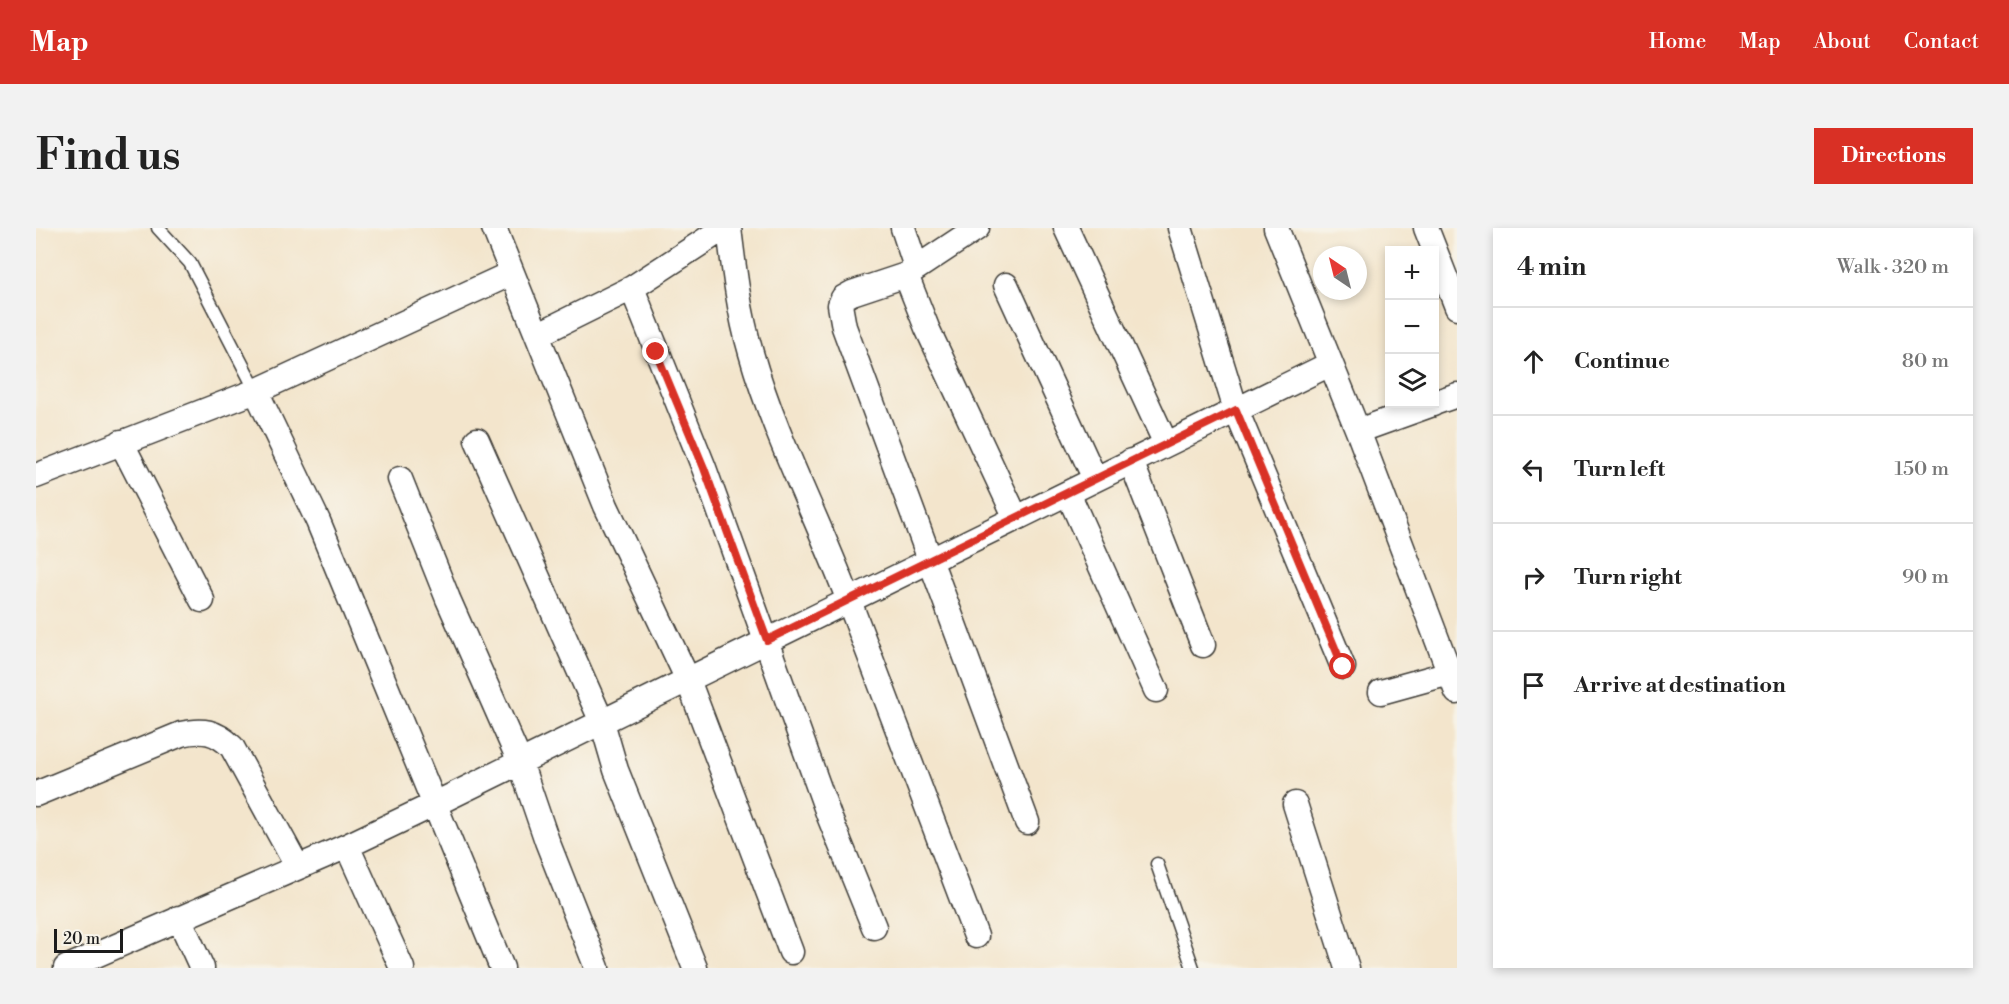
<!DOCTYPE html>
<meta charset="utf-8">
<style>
:root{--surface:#fff;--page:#f2f2f2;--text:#222;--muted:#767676;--line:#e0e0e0;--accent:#d93025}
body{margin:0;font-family:"Libre Bodoni",serif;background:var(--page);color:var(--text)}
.controls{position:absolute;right:18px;top:18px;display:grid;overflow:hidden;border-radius:0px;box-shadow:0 3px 9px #0003}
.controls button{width:54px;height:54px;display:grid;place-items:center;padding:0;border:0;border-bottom:2px solid var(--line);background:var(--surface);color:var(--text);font:30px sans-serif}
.compass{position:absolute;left:1277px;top:18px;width:54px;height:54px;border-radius:50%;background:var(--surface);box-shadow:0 3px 9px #0003;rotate:325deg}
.scale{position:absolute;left:18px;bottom:15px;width:69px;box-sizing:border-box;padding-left:6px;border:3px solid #1c1c1c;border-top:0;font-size:16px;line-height:21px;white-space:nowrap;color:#1c1c1c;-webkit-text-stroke:4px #f7f3e8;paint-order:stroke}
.stop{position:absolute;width:18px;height:18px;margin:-14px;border:4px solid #d93025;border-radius:50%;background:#fff}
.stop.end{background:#d93025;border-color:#fff;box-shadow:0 2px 6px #0008}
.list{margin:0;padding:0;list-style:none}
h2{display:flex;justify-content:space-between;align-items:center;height:78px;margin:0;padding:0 24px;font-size:26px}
h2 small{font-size:20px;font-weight:400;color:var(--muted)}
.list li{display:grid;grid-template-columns:39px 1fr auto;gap:18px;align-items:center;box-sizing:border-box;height:108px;padding:0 24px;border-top:2px solid var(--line)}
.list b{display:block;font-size:22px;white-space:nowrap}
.list em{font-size:20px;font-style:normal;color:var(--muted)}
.icon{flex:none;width:33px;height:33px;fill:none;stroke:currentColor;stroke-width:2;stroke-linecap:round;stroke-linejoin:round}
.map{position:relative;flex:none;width:1421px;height:740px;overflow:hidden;border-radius:0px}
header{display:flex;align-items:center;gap:36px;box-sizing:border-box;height:84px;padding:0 30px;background:var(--accent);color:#fff}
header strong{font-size:28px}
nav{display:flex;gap:33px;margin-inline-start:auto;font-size:21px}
.intro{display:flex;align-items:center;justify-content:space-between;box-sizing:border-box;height:144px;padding:0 36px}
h1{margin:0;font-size:42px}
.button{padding:15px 27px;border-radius:0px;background:var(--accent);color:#fff;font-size:21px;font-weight:700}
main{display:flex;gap:36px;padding:0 36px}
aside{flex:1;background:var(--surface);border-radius:0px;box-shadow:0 3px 9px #0003}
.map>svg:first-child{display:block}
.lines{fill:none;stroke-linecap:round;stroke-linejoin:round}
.lane-casing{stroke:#3c3a36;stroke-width:15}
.street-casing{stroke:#3c3a36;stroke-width:27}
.lane{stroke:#fff;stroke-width:12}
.street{stroke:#fff;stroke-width:24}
.route{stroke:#d93025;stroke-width:8}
</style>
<header>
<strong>Map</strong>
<nav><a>Home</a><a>Map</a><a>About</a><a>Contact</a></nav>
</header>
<div class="intro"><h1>Find us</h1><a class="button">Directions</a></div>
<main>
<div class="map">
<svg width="1421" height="740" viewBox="0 0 1421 740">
<rect width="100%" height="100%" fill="#f7f3e8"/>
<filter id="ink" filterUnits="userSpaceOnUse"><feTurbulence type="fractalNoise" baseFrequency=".0167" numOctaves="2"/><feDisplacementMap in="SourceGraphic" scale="12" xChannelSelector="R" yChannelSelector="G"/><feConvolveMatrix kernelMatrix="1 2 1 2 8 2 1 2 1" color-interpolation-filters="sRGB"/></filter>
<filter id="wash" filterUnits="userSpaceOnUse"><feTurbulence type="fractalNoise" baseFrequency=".008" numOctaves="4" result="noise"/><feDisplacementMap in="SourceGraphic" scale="24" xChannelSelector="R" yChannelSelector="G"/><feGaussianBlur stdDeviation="1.35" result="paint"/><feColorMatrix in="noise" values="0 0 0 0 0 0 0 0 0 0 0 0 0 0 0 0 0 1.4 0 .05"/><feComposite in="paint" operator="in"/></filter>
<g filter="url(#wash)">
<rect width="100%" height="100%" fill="#f3e5cc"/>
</g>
<g filter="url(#ink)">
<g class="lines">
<defs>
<path id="lane" d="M122 0 154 35 220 163
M1121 636 1157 740"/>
<path id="street" d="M458 0 570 278 652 452 755 724
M693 0C698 42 703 84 715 125 739 210 782 290 813 373 855 485 897 597 940 708
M867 0 880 39
M941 0 870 47 816 65 807 70 804 77 808 99 991 594
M1030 0 1130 216
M1144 0 1200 182 1307 439
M1240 0 1322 203 1421 464
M1390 0 1421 79
M870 47 891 100 980 290
M970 57 1059 251
M596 60 668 240 793 588 838 699
M501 107 596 60 688 0
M220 163 282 293 466 740
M1398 175 1421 167
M1322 203 1397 176
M441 212 566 494 580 542 659 740
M85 214 166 372
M1095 233 1167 417
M0 248 220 163 476 45
M364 251 412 371 484 534 511 613 561 740
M1032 265 1120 462
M1345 464 1421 443
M0 566 145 506C167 501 180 503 196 519L261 638
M1259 576 1311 740
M311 618 366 740
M143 690 166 740
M30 740 311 618 399 576 1294 136"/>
</defs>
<use href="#lane" class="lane-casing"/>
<use href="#street" class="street-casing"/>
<use href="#lane" class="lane"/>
<use href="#street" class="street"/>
</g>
</g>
<g class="lines" filter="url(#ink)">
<path class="route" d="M620 124 668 240 731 412 1200 182 1307 439"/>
</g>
</svg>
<div class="controls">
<button>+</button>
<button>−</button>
<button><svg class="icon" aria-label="layers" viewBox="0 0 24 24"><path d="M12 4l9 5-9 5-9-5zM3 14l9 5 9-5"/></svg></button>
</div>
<svg class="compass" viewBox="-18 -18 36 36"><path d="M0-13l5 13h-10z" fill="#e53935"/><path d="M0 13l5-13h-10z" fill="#767676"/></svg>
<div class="scale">20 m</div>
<div class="stop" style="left:1307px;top:439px"></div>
<div class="stop end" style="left:620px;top:124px"></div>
</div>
<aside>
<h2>4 min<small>Walk · 320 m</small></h2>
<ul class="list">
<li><svg class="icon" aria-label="ahead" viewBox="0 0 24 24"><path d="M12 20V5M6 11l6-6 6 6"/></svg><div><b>Continue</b></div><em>80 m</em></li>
<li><svg class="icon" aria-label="left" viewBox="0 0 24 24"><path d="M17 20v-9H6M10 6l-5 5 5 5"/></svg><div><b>Turn left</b></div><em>150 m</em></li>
<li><svg class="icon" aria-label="right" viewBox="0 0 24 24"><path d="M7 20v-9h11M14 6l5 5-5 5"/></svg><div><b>Turn right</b></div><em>90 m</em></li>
<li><svg class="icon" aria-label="arrive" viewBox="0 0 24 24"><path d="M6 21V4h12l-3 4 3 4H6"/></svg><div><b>Arrive at destination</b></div></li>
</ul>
</aside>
</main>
